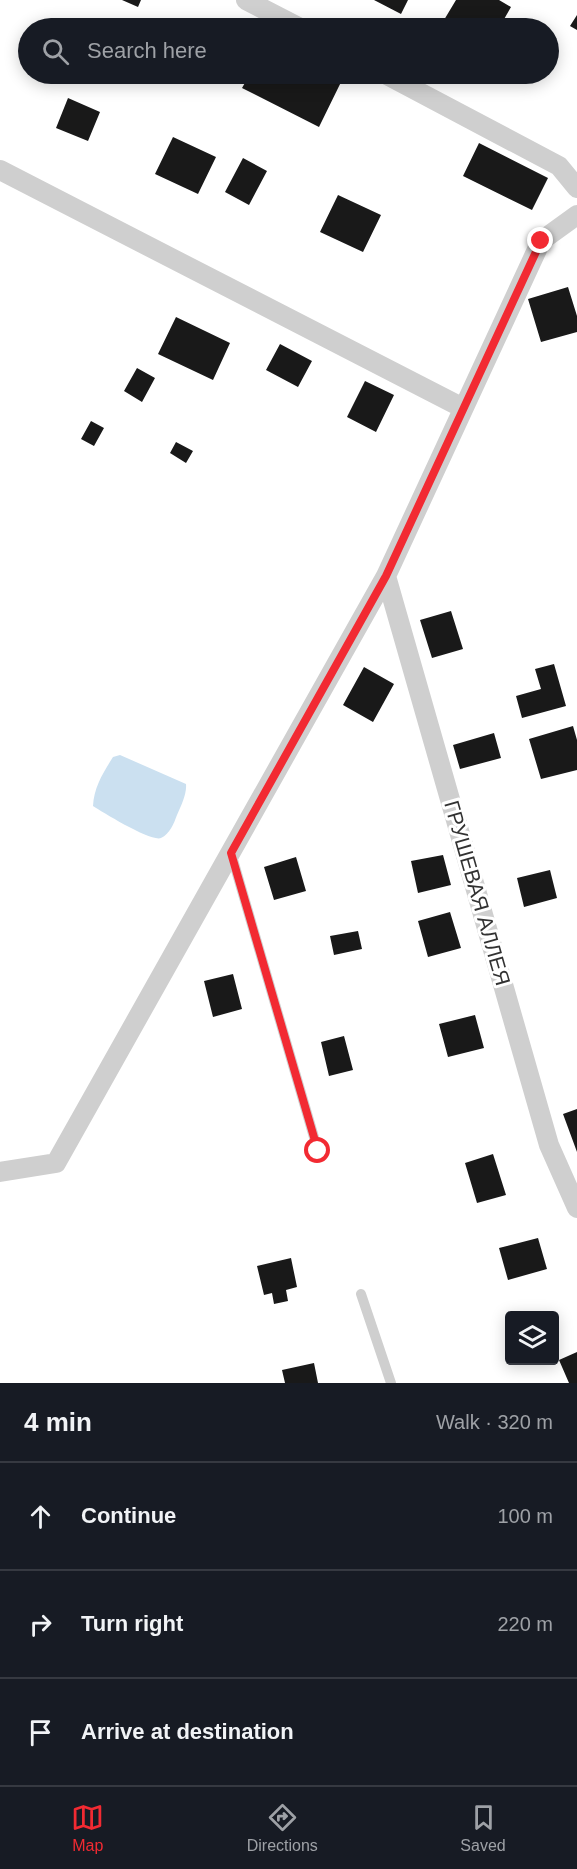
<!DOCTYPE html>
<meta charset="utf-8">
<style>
:root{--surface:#171b24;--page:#20242c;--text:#f1f3f6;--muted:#9ea1a6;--line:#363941;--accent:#f22a32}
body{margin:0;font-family:Helvetica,sans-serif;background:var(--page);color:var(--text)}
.controls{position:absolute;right:18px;bottom:18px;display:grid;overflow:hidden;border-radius:6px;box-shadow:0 3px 15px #0003}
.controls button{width:54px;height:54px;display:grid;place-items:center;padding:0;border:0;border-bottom:2px solid var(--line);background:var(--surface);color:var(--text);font:30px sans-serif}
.stop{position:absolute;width:18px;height:18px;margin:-14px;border:4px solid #f22a32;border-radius:50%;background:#fff}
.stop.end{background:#f22a32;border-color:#fff;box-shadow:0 2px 6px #0008}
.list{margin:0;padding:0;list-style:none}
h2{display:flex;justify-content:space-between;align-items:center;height:78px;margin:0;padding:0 24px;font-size:26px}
h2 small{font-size:20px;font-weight:400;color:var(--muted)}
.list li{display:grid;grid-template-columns:39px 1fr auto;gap:18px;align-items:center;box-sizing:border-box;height:108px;padding:0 24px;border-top:2px solid var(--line)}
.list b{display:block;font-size:22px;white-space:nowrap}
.list em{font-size:20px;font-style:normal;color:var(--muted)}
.icon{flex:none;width:33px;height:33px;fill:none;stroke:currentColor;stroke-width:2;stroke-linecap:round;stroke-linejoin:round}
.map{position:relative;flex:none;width:577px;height:1383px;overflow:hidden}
.search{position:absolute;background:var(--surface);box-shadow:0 3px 15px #0003;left:18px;right:18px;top:18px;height:66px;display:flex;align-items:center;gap:15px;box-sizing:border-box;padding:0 21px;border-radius:33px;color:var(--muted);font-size:22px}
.sheet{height:402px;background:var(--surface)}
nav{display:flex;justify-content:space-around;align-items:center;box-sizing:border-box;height:84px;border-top:2px solid var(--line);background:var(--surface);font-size:16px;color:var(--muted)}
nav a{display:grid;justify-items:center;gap:3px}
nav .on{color:var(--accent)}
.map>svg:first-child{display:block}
.water{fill:#cbe0f0}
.building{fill:#191919}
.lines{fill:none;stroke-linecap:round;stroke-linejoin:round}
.service{stroke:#cfcfcf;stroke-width:10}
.minor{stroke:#cfcfcf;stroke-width:20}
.route{stroke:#f22a32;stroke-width:8}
.labels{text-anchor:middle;stroke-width:6;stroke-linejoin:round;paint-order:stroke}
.street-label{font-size:21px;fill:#323232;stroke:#fff}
</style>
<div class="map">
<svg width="577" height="1383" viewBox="0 0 577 1383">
<rect width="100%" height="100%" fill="#fff"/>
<path class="water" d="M120 755 186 784C187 794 181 806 177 815 174 823 170 834 161 838 151 842 104 813 93 806 94 787 103 773 113 757Z"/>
<path class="building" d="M122 0H141L138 7Z
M374 0H408L401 14Z
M456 0H499L511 7 499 28H458L444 20Z
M577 15V30L570 26Z
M415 22 426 28H411Z
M250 74H334L343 78 319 127 242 88Z
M68 98 100 112 88 141 56 128Z
M173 137 216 157 198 194 155 174Z
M479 143 548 178 532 210 463 176Z
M243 158 267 171 249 205 225 192Z
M338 195 381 215 363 252 320 232Z
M568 287 577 316V332L541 342 528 299Z
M176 317 230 343 213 380 158 354Z
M280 344 312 361 298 387 266 370Z
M137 368 155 378 142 402 124 391Z
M365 381 394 395 376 432 347 417Z
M91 421 104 428 94 446 81 439Z
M176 442 193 451 186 463 170 453Z
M451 611 463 649 432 658 420 620Z
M554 664 566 706 522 718 516 696 541 689 535 669Z
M364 667 394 684 373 722 343 705Z
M573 726 577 740V770L541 779 529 739Z
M494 733 501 758 460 769 453 745Z
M443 855 451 885 418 893 411 861Z
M296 857 306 891 274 900 264 867Z
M550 870 557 898 524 907 517 878Z
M450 912 461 948 428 957 418 921Z
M358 931 362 949 334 955 330 936Z
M233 974 242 1009 213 1017 204 981Z
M475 1015 484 1048 448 1057 439 1024Z
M344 1036 353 1070 329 1076 321 1042Z
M577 1109V1152L563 1114Z
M493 1154 506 1195 477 1203 465 1163Z
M538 1238 547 1269 508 1280 499 1248Z
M291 1258 297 1287 286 1290 288 1301 274 1304 272 1293 264 1295 257 1266Z
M577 1352V1383H569L559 1360Z
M314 1363 318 1383H285L282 1370Z"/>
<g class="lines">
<path class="service" d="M231 853 318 1151
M361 1294 391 1383"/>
<path class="minor" d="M246 0 300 28
M385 74 559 166 577 188
M0 170 463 408
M386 576 549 1145 577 1208
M0 1172 56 1163 386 576 541 241 577 215"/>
</g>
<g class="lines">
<path class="route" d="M318 1151 231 853 386 576 541 241"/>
</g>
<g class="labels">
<g class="street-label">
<text transform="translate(477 893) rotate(74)" y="7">ГРУШЕВАЯ АЛЛЕЯ</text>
</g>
</g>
</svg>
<div class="controls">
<button><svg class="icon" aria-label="layers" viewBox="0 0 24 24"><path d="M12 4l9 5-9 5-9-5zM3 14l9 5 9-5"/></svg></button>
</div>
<div class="stop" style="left:318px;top:1151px"></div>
<div class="stop end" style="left:541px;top:241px"></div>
<div class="search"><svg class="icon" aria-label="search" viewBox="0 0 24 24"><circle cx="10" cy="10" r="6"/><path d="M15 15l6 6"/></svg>Search here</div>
</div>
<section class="sheet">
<h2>4 min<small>Walk · 320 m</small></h2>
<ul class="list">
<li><svg class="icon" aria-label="ahead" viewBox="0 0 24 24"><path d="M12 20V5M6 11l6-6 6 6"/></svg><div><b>Continue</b></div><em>100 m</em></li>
<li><svg class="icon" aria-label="right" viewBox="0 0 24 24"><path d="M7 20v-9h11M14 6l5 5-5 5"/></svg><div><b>Turn right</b></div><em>220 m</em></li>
<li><svg class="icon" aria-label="arrive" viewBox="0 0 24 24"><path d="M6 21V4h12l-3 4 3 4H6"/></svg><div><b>Arrive at destination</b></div></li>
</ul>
</section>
<nav>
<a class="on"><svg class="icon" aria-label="map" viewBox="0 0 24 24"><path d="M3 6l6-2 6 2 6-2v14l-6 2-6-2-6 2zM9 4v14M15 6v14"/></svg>Map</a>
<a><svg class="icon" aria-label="directions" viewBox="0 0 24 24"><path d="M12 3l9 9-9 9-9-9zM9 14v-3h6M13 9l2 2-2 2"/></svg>Directions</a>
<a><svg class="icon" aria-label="saved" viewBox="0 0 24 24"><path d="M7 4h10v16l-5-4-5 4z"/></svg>Saved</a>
</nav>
